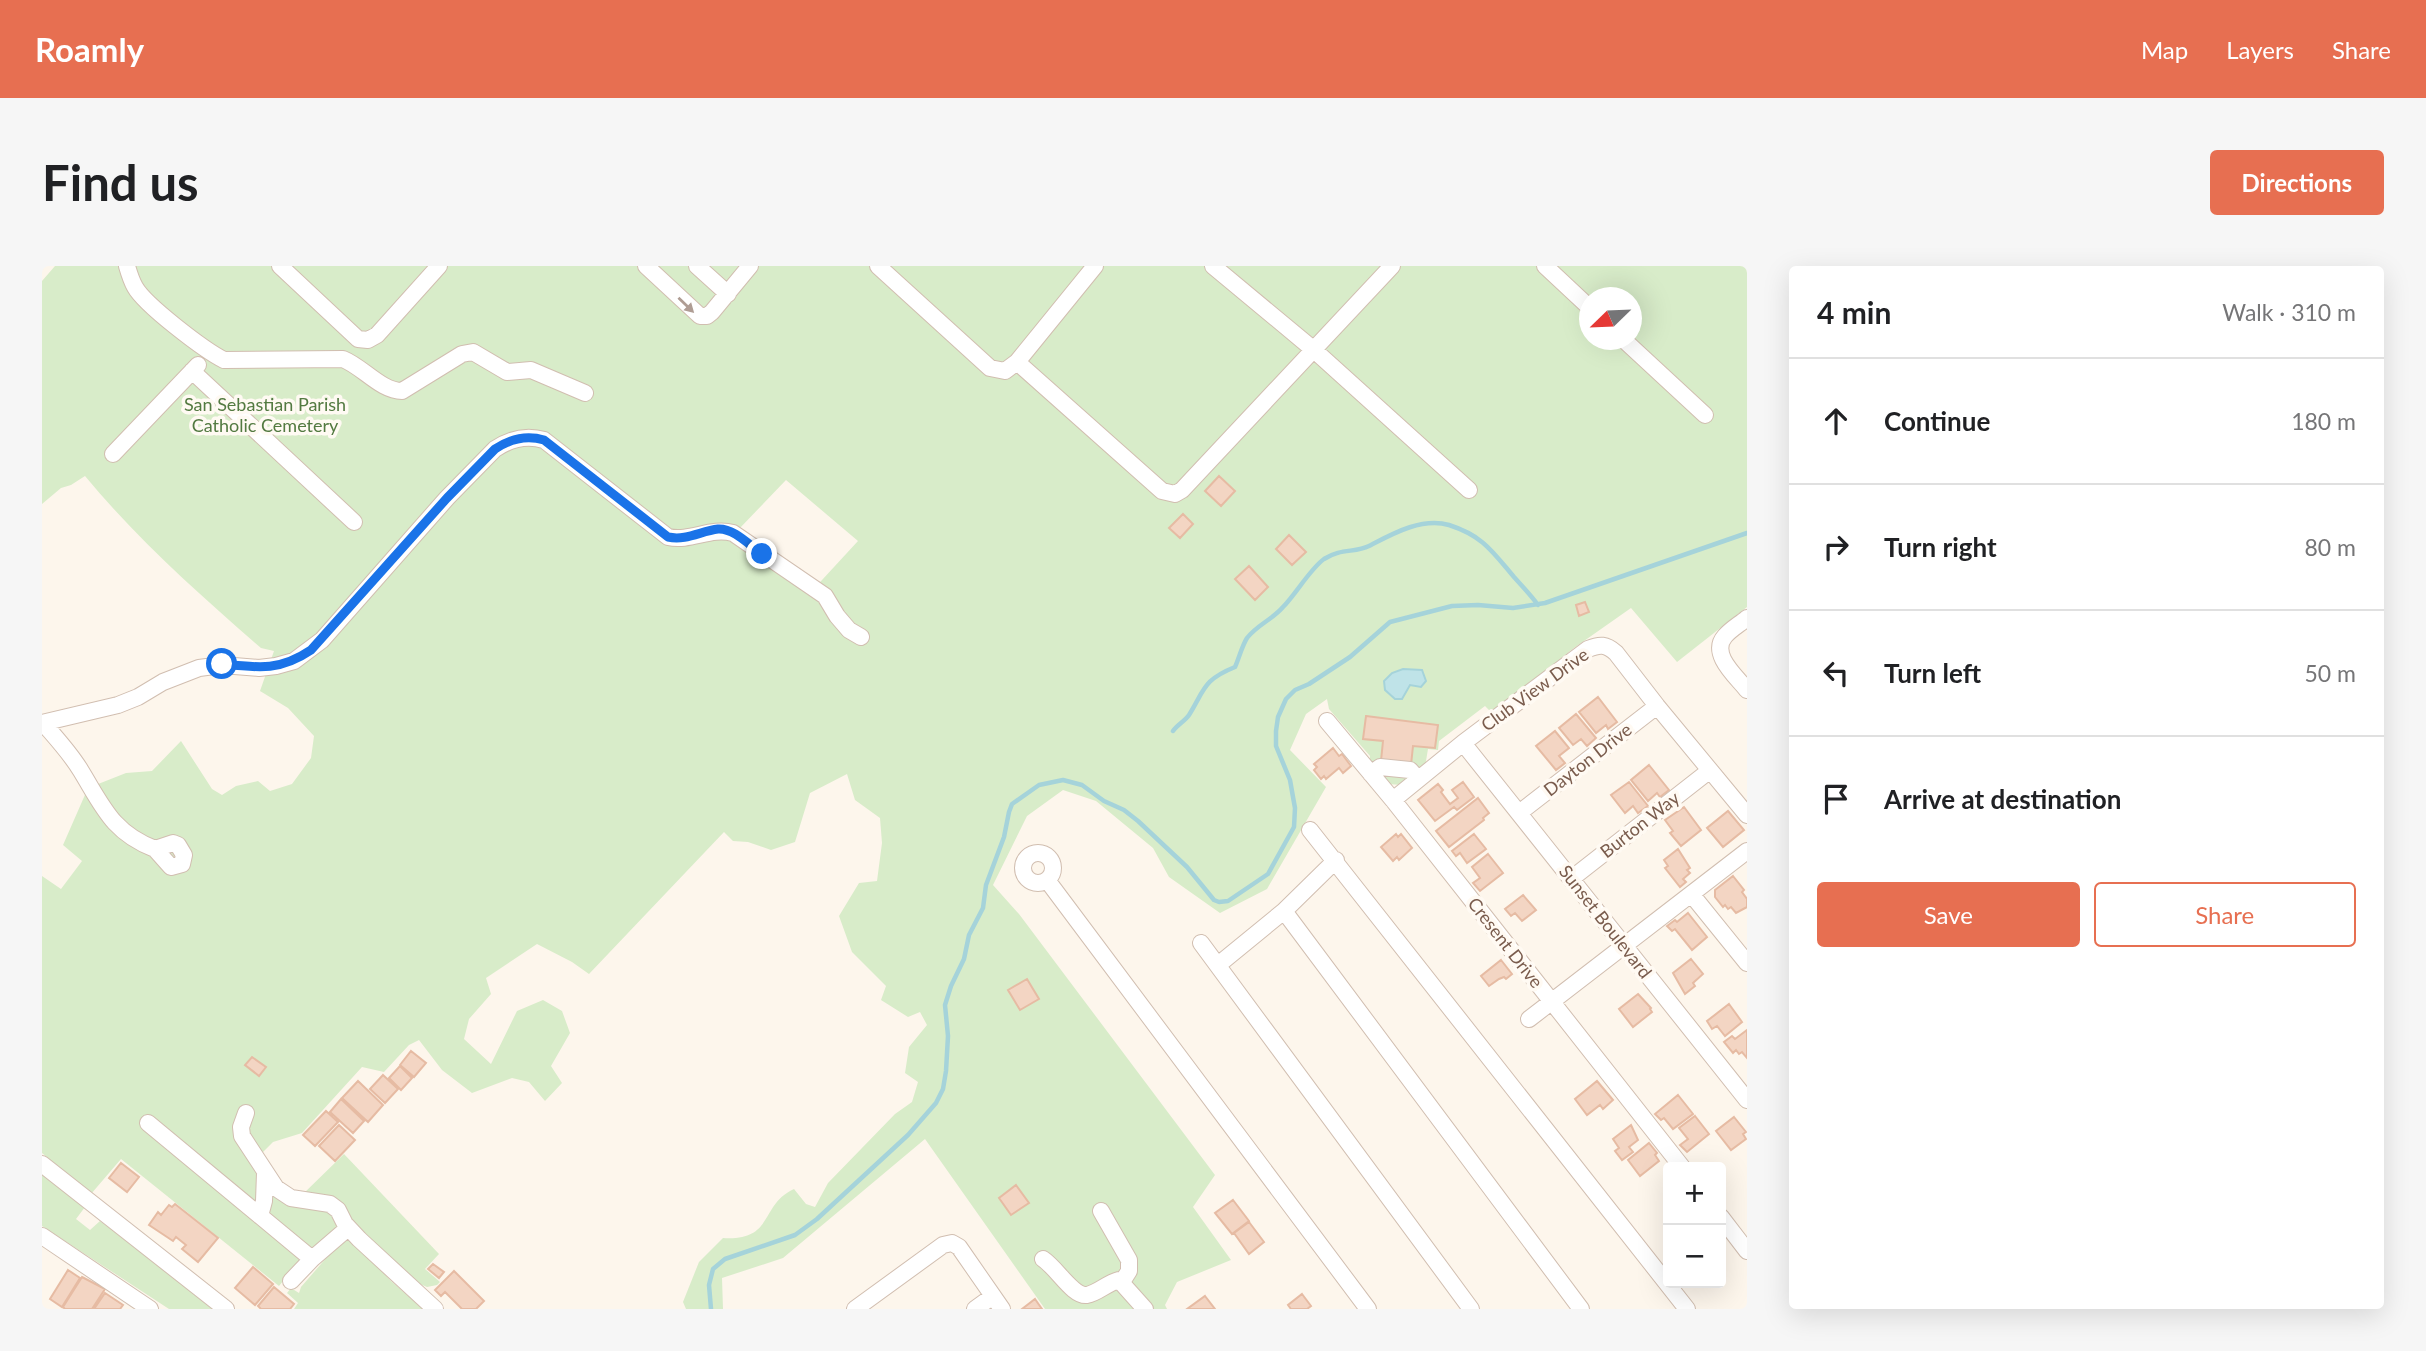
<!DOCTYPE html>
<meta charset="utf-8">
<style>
:root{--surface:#fff;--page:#f6f6f6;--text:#202124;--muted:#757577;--line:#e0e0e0;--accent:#e76f51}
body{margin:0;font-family:Lato,sans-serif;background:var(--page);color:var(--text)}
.controls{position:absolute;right:21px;bottom:21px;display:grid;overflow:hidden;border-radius:7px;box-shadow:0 7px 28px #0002}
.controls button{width:63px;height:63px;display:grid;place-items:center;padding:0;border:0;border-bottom:2px solid var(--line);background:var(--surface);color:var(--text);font:35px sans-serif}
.compass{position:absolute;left:1537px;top:21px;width:63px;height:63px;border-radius:50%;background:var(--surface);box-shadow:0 7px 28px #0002;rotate:247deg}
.stop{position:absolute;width:21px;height:21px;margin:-16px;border:5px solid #1a73e8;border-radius:50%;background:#fff}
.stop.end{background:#1a73e8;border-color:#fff;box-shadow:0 2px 7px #0008}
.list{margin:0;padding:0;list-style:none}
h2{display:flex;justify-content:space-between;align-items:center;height:91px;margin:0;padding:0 28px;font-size:30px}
h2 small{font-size:23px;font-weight:400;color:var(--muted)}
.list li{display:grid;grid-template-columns:46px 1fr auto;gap:21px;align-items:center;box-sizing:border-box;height:126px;padding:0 28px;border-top:2px solid var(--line)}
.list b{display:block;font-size:26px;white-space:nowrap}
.list em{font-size:23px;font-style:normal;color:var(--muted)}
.actions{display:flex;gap:14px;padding:21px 28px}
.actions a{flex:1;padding:16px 0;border:2px solid var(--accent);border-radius:7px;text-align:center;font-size:24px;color:var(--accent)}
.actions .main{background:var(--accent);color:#fff}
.icon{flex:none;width:38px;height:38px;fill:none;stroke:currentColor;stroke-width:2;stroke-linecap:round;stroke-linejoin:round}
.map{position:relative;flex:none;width:1705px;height:1043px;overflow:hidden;border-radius:7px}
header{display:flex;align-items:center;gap:42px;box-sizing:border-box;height:98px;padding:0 35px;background:var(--accent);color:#fff}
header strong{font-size:33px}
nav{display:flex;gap:38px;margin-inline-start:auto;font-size:24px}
.intro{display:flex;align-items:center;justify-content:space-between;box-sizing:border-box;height:168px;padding:0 42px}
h1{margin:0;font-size:49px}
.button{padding:18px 32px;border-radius:7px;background:var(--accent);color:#fff;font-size:24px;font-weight:700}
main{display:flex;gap:42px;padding:0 42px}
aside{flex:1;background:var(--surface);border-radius:7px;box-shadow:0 7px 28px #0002}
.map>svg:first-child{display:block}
.green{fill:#d8ecc9;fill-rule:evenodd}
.water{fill:#bfe3e8;stroke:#a5d3da;stroke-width:2}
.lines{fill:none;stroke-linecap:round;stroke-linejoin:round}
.stream{stroke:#a5d3da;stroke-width:4.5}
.building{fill:#f3d5c3;stroke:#e6bba3;stroke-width:2}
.minor-casing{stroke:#d1beb0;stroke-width:18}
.minor{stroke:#fff;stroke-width:16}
.oneway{fill:#af9d94}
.route{stroke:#1a73e8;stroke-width:9}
.labels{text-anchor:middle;stroke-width:7;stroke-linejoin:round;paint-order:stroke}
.park-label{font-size:18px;fill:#537a41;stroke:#fffaf3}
.street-label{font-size:18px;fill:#7a5c4d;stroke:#fffaf3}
</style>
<header>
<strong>Roamly</strong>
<nav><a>Map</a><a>Layers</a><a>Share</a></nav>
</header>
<div class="intro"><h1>Find us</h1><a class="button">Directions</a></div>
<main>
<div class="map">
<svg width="1705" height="1043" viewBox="0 0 1705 1043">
<rect width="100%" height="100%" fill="#fdf6ec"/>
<path class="green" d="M13 0H1705V341L1635 396 1589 342 1532 382 1450 447 1443 440 1397 475 1396 484 1386 483 1383 501 1361 519 1345 518 1328 497V490L1287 443 1285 433 1264 448 1248 484 1284 521 1225 623 1178 647 1127 611 1111 582 1054 535 1021 524 985 550 951 619 977 648 1173 909 1151 941 1189 994 1135 1016 1123 1039 1125 1043H1003L883 873 741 992 680 1012 681 1043H644L641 1036 657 996 681 972C733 975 717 939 752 923L764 938 773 941 786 917 853 848 870 836 876 816 863 807 867 781 885 759 878 746 866 751 839 734 844 720 810 686 797 650 817 617 835 615 840 577 838 552 813 534 805 508 768 527 753 576 729 584 706 576 691 575 682 566 547 708 530 696 495 678 444 712 449 728 427 753 422 773 449 798 475 745 501 734 520 745 528 767 509 800 520 817 503 835 487 816 470 812 430 827 400 804 377 774 367 779 342 806 320 801 260 867 231 876 220 887 196 858 219 904 214 939 190 917 260 992 237 1020 79 893 49 928 0 887V610L19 623 40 595 21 579 46 522 84 507 110 505 139 475 170 523 180 529 194 520 216 515 228 525 250 518 269 492 272 470 246 442 218 425 232 385 219 382C157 328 96 274 43 210L29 219 19 222 0 238V15ZM1548 32H1590V74H1548ZM1177 210 1193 225 1179 240 1163 225ZM744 214 816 275 768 327 697 263Z
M302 888 397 988 383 1003 398 1016 395 1019 385 1021 378 1018 309 957 259 930Z
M0 906 43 941 34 953 48 964 58 955 176 1043H127L0 960Z
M227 918 287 943 297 956 295 962 270 983 222 947Z
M305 974 314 977 349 1015 381 1043H252L256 1037 245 1027 249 1022 257 1027 259 1021 292 983Z"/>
<path class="water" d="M1361 403 1380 404 1384 415 1379 421 1368 419 1360 433H1353L1343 424 1342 415 1350 407Z"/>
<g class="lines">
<path class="stream" d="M1131 465C1135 459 1143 455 1147 449 1163 423 1161 414 1193 401 1197 392 1200 380 1205 372 1215 359 1231 353 1241 341 1253 329 1269 302 1282 293 1299 282 1313 287 1327 280 1350 268 1380 251 1407 259 1441 270 1450 285 1472 311 1480 320 1489 329 1496 339
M669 1043 667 1019 671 1003 683 993 753 969 775 953 866 869 894 837 901 823 904 805 906 770 903 739 909 720 922 693 927 669 941 642 944 619 962 571 967 546 970 538 997 519 1021 514 1040 519 1062 535 1082 544 1096 555 1145 601 1172 634 1177 636 1186 635 1226 608 1252 561 1253 542 1251 531 1248 514 1234 480V465L1236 451 1244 433 1253 424 1267 418 1308 391 1348 356 1410 340 1436 339 1471 342 1503 337 1705 267"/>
</g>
<path class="building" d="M1177 210 1193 225 1179 240 1163 225Z
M1141 248 1151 258 1138 272 1127 262Z
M1247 269 1264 286 1250 299 1234 283Z
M1207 300 1226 321 1213 334 1193 313Z
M1543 336 1547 346 1537 350 1534 339Z
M1556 431 1575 456 1566 463 1564 459 1554 467 1537 446Z
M1534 448 1554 472 1545 480 1539 473 1531 479 1517 462Z
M1324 450 1396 459 1393 482 1371 480 1369 499 1339 495 1341 475 1321 473Z
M1513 465 1527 482 1517 490 1523 497 1514 504 1494 480Z
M1291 482 1297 490 1300 488 1309 500 1301 507 1297 502 1284 513 1282 510 1279 513 1272 504 1275 501 1272 498Z
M1607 499 1627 524 1618 531 1615 527 1606 535 1589 514Z
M1421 516 1432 531 1415 544 1412 541 1393 555 1376 534 1396 518 1401 524 1399 526 1408 538 1416 532 1410 524Z
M1587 516 1606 540 1596 547 1591 540 1583 547 1569 529Z
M1436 532 1447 547 1441 552 1442 554 1407 581 1394 565Z
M1642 541 1659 564 1639 580 1628 567 1631 565 1623 554Z
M1686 545 1702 564 1681 581 1665 562Z
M1354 568 1356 571 1359 568 1370 582 1357 594 1355 591 1351 595 1339 581Z
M1432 568 1444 583 1425 597 1418 587 1414 590 1410 585Z
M1636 583 1648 602 1645 604 1648 607 1641 613 1644 616 1638 621 1623 602 1626 600 1622 594Z
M1446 588 1461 607 1438 625 1431 617 1438 612 1430 601Z
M1691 610 1702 624 1700 626 1705 633V641L1694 647 1689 641 1686 643 1683 639 1681 641 1673 631V624Z
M1481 629 1494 644 1480 655 1473 647 1469 650 1463 643Z
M1646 647 1665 671 1650 684 1633 663 1630 665 1625 660 1633 654 1635 656Z
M1649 693 1661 708 1651 717 1653 720 1643 728 1631 707Z
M1459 694 1470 708 1464 713 1462 711 1457 713 1447 720 1439 710Z
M985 713 997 733 978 744 966 724Z
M1596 728 1609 742 1608 743 1610 746 1591 761 1577 743Z
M1687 738 1700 756 1683 770 1675 760 1670 763 1665 755Z
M1705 764V792L1700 786 1697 788 1694 784 1691 787 1682 776 1690 770 1693 773Z
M369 785 384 797 372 811 358 799Z
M210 791 224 801 217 810 203 799Z
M358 800 370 812 359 824 347 812Z
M341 809 356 823 343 837 328 823Z
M316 815 341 839 326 856 300 832Z
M1555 815 1571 834 1561 843 1558 839 1545 849 1533 833Z
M1636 829 1651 848 1631 863 1622 852 1619 854 1613 848Z
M299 833 322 855 311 867 288 846Z
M284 845 296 856 273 880 261 869Z
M1653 850 1667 868 1645 886 1638 879 1646 873 1637 862Z
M1692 851 1704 866 1701 868 1704 873 1689 884 1674 865Z
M297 859 313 874 293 895 277 880Z
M1589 859 1596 874 1587 881 1591 886 1580 894 1573 885 1577 882 1571 873Z
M1607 877 1615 887 1613 889 1617 895 1598 910 1586 894Z
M79 897 97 911 85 926 67 912Z
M974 919 987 937 969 949 957 932Z
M1191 934 1207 955 1190 968 1173 947Z
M133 938 176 972 156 996 140 983 144 979 134 971 131 975 107 959 116 946 119 949 127 939 130 941Z
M1207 956 1222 976 1207 988 1192 967Z
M391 998 402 1006 397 1012 386 1003Z
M211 1001 231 1018 213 1039 193 1022Z
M26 1004 38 1012 20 1041 8 1033Z
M412 1005 442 1035 434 1043H420L403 1026 399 1030 393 1024Z
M40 1011 63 1023 50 1043H23L21 1041Z
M232 1021 252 1038 248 1043H219L216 1040Z
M63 1027 81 1039 78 1043H52Z
M1260 1028 1269 1040 1265 1043H1249L1246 1039Z
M1163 1030 1173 1043H1145Z
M993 1033 1000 1043H980Z"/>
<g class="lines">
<defs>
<path id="minor" d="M85 0C87 7 89 14 93 21 103 39 162 84 182 94L301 93C321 101 339 125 360 125L420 88 431 86 465 106 489 104 543 127
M238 0 316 73 326 74 335 69 397 0
M604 0 658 50H665L670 46 708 0
M655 0 686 28
M836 0 948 102 963 105 975 96 1053 0
M1171 0 1272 84 1427 224
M1503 0 1548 42
M1582 74 1663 149
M975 96 1120 225 1133 228 1140 224 1350 0
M150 105 312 256
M71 188 156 99
M1705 352C1698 358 1689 363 1683 370 1667 388 1695 411 1705 424
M1285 455 1351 534 1640 901
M0 457 76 439 96 431 121 416 157 402 180 399 217 402 234 400 252 395 280 374 405 232 453 183C468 173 485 169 502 174L626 271C649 276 668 261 691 267L783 330 795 350 807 364 819 371
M2 458C15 473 29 488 39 505 61 541 71 567 113 583L131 577 136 579 142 589 140 598 129 601 113 583
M1421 477 1705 834
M1329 508 1338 501 1368 504 1376 513
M1351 534 1421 477 1546 383C1558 378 1564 378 1574 387L1615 440 1705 549
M1477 547 1615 440
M1268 564 1645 1043
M981 602a15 15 0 1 1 30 0a15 15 0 1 1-30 0Z
M1529 613 1667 505
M1005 614 1326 1043
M1650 629 1705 697
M1242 645 1539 1043
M1159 677 1429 1043
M1176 699 1242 645 1294 594
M1487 753 1705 585
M204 847 199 861 200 870 234 922 249 932 288 938 296 944 303 958 317 973 393 1043
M106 857 270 993
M0 898 184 1043
M1059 945 1087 994V1005L1080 1016
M218 950 222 935 223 907
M1679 951 1705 985
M0 970 108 1043
M1001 993C1015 1002 1031 1031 1045 1029 1056 1027 1065 1017 1077 1014L1103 1043
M249 1015 270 993 306 962
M813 1043 901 979 910 977 917 981 960 1043
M933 1043 951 1030"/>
</defs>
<use href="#minor" class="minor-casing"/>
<use href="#minor" class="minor"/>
</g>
<defs><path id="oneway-solid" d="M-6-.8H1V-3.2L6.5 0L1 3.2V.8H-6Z" transform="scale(1.75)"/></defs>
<use class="oneway" href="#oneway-solid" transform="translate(644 39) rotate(44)"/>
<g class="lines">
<path class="route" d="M180 398C217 402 238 405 269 384L405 232 453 183C468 173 485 169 502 174L626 271C644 275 659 265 676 263 692 262 708 280 720 288"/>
</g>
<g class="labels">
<g class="park-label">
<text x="223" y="145">San Sebastian Parish<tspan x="223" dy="21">Catholic Cemetery</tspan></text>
</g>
<g class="street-label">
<text transform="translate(1493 424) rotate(-36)" y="6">Club View Drive</text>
<text transform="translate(1546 494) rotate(-38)" y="6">Dayton Drive</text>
<text transform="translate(1598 559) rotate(-38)" y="6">Burton Way</text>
<text transform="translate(1563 656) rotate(52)" y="6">Sunset Boulevard</text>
<text transform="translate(1463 677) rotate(52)" y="6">Cresent Drive</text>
</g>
</g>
</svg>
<div class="controls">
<button>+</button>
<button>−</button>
</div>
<svg class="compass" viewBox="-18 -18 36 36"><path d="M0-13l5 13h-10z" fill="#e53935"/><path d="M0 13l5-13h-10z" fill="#757577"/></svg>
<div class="stop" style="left:180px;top:398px"></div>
<div class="stop end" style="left:720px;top:288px"></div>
</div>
<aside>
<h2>4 min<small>Walk · 310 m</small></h2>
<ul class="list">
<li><svg class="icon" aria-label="ahead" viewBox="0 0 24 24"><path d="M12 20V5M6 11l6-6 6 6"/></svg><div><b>Continue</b></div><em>180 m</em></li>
<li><svg class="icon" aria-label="right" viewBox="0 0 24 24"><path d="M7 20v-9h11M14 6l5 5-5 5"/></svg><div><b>Turn right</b></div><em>80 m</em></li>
<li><svg class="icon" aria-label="left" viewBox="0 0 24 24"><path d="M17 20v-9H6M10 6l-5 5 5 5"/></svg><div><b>Turn left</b></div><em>50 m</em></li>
<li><svg class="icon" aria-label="arrive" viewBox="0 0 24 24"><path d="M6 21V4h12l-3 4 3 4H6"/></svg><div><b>Arrive at destination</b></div></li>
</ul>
<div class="actions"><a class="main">Save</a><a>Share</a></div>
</aside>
</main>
